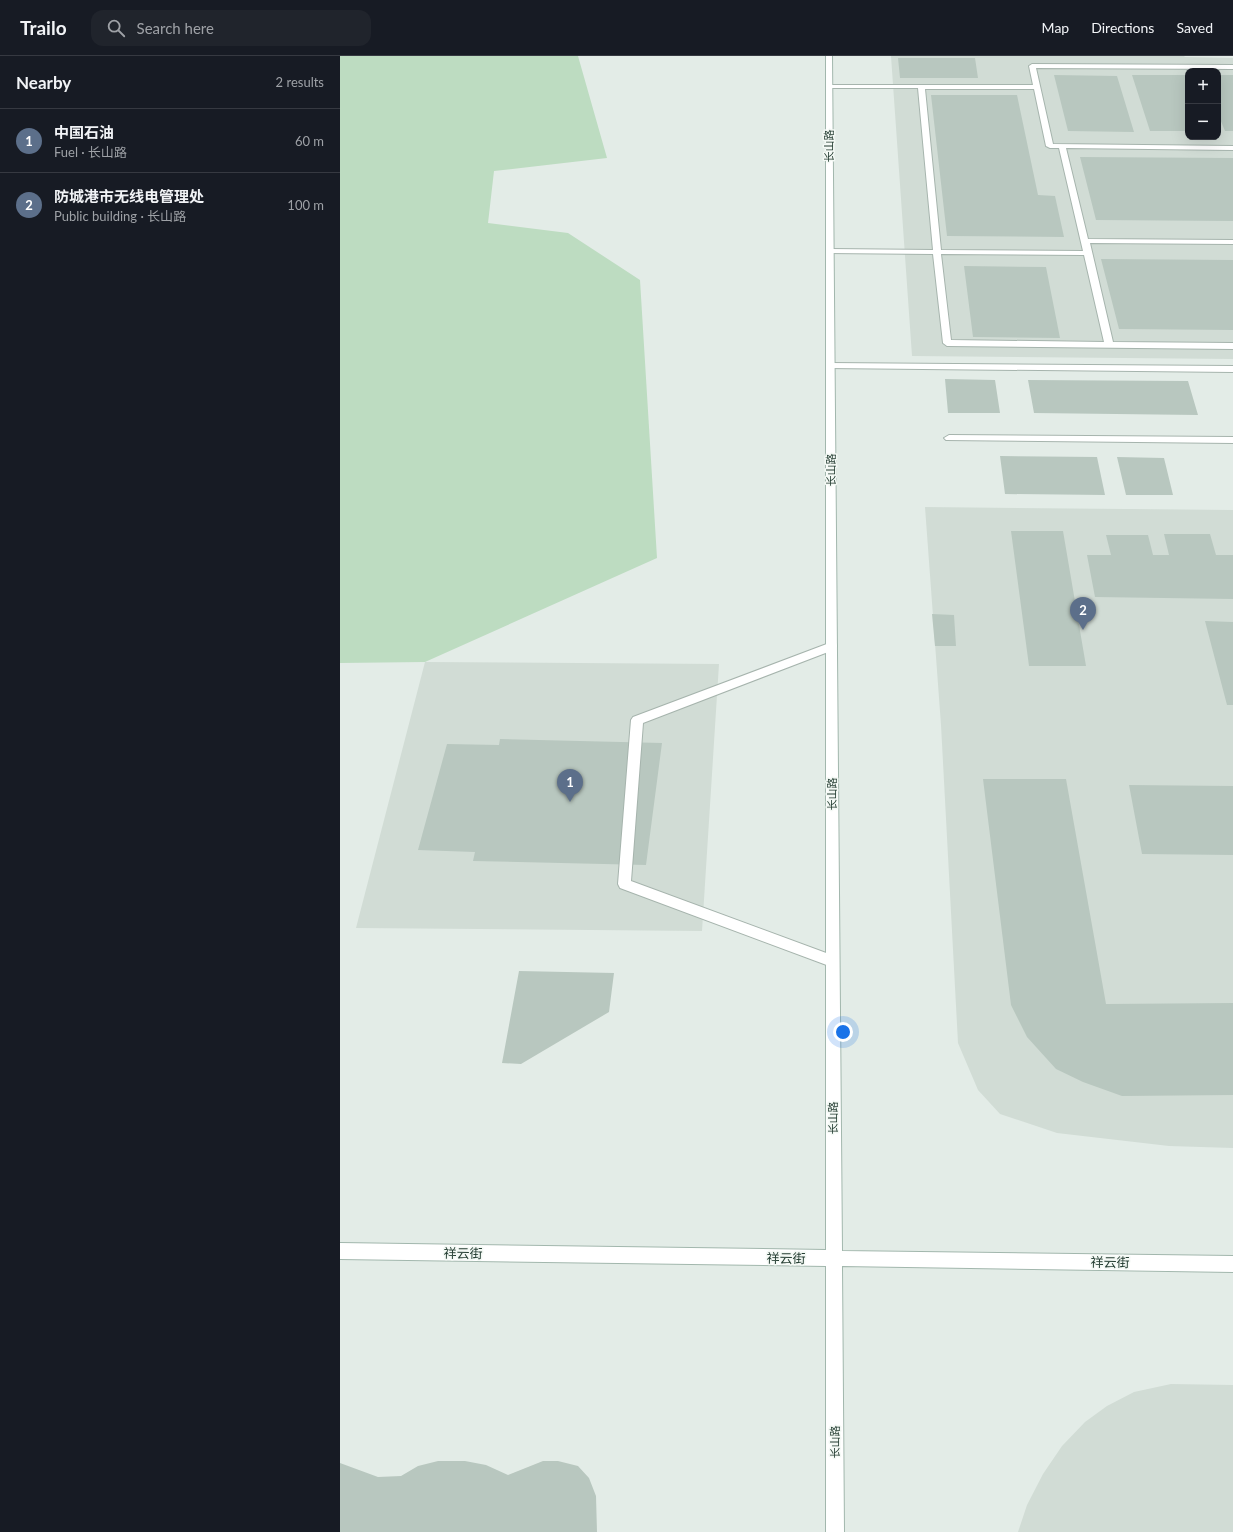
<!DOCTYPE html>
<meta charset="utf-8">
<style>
:root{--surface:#171b24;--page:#20242c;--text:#f1f3f6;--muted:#9ea1a6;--line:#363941;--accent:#7c3aed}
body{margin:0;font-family:Lato,"Noto Sans SC",sans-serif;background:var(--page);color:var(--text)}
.controls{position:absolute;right:12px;top:12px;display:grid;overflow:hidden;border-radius:8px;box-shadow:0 4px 16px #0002}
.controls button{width:36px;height:36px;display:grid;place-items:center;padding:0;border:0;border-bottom:1px solid var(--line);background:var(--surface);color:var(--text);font:20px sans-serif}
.you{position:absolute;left:503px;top:976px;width:14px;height:14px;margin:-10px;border:3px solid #fff;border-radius:50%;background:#1a73e8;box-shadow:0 0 0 6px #1a73e833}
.badge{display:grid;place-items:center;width:26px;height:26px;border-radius:50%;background:var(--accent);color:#fff;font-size:13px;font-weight:700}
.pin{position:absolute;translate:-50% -33px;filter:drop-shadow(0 1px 2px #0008)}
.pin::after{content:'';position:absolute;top:21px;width:14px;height:12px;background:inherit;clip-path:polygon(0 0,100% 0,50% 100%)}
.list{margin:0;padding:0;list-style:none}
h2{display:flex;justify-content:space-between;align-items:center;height:52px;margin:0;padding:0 16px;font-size:17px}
h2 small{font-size:13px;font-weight:400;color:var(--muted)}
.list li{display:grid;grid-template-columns:26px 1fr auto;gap:12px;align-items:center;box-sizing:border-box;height:64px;padding:0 16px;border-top:1px solid var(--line)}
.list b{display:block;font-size:15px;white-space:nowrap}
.list p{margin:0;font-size:13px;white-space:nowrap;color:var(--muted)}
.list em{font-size:13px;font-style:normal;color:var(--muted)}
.icon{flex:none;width:22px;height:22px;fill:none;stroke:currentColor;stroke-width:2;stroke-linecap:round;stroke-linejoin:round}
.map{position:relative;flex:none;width:893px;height:1476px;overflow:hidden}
header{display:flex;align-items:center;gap:24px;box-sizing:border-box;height:56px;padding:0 20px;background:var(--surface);border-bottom:1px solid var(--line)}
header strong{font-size:19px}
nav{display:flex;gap:22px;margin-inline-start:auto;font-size:14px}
.search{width:280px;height:36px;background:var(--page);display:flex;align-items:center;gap:10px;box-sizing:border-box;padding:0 14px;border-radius:12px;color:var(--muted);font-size:15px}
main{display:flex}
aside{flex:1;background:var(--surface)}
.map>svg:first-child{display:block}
.built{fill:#d1dcd5;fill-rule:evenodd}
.green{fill:#bddcc1}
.building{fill:#b8c7bf}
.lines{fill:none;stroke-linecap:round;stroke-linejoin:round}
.lane-casing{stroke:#a6b4ad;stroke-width:2}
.secondary-casing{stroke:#a2b7ad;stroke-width:2}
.lane{fill:#fff;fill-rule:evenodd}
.secondary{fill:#fff;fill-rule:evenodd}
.labels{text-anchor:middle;stroke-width:3;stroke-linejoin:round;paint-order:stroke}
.street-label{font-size:11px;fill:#243d32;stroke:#f4f9f5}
.near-street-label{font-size:13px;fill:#243d32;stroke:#f4f9f5}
</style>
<header>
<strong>Trailo</strong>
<div class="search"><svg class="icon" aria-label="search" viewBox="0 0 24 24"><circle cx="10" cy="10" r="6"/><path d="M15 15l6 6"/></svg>Search here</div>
<nav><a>Map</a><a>Directions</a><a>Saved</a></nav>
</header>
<main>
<aside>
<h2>Nearby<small>2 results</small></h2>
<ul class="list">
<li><span class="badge" style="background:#5c6f8a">1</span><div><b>中国石油</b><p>Fuel · 长山路</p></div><em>60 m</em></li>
<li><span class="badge" style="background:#5c6f8a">2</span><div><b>防城港市无线电管理处</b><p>Public building · 长山路</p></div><em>100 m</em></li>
</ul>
</aside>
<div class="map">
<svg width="893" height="1476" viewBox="0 0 893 1476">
<rect width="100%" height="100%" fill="#e3ece7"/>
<path class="built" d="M551 0H844L845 1 893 2V303L572 300ZM848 15H878V81H848Z
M585 451 893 454V1092L829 1090 717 1077 660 1058 638 1034 618 987 601 669Z
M85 606 379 608 362 875 16 872Z
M831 1328 893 1329V1476H678L687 1449 703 1418 722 1390 745 1366 767 1350 794 1336Z"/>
<path class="green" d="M0 0H238L267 102 154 115 148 167 228 177 300 224 317 502 85 606 0 607Z"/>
<path class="building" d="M558 2H635L638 22H560Z
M714 19 777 20 794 76 728 75Z
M792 19H848V75H810Z
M878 19H893V75H885L878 58Z
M591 39H677L698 139 715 140 724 181 607 180Z
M740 101 893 102V165L756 164Z
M761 203 893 204V274L779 273Z
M624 210 706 211 720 282 633 281Z
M605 323 655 324 660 357H608Z
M688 324 848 325 858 359 694 357Z
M660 400 757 401 765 439 665 438Z
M777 401 824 402 833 439H786Z
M671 475H723L746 610H689Z
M824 478H870L876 499H893V543L755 541 747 499H771L766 479H808L813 499H829Z
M592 558 614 559 616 590H595Z
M865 565 893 566V649H887Z
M160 683 322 687 306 809 133 805 135 796 78 794 107 688 159 689Z
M643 723H726L766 948 893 947V1039L782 1040 743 1026 716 1013 687 981 671 949Z
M789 729 893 730V799L802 798Z
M179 915 274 917 269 956 181 1008 162 1007Z
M98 1405H125L146 1409 168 1419 203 1405H218L238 1410 249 1422 256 1440 257 1476H0V1407L38 1421 61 1420 78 1410Z"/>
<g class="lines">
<defs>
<path id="lane" d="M692 8 893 9V13L696 12 713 88 893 90V94L726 92 748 183 893 184V188L750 187 773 286 893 287V293L607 290 603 287 593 198 487 197V193H490L593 194 578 32H489L487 31V29H693L689 10ZM585 33H694L706 90 710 92H719L743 195 601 194ZM601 198 744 199 764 286 611 284Z
M490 307 893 310V316L487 312 486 310Z
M609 379 893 381V387L606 384 604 382Z
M492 586 496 587 497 590 496 593 303 667 291 825 497 901 499 905 497 909 492 911 280 832 278 828 291 664 293 661Z"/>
<path id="secondary" d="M486 0H492L502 1195 893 1200V1216L502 1210 504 1476H486V1210L0 1203V1187L486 1194Z"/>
</defs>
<use href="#lane" class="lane-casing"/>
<use href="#secondary" class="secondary-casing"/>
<use href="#lane" class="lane"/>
<use href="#secondary" class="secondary"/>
</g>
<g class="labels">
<g class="street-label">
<text transform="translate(489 90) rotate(-90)" y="4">长山路</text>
<text transform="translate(491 414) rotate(-90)" y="4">长山路</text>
<text transform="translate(492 738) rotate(-90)" y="4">长山路</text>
<text transform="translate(493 1062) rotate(-90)" y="4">长山路</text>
<text transform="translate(495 1386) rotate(-90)" y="4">长山路</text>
</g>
<g class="near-street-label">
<text transform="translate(123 1197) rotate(1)" y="5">祥云街</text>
<text transform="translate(446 1202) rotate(1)" y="5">祥云街</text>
<text transform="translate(770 1206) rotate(1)" y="5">祥云街</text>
</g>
</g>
</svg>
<div class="controls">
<button>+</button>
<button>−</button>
</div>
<div class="you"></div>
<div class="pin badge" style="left:230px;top:746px;background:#5c6f8a">1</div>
<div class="pin badge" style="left:743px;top:574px;background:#5c6f8a">2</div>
</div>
</main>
